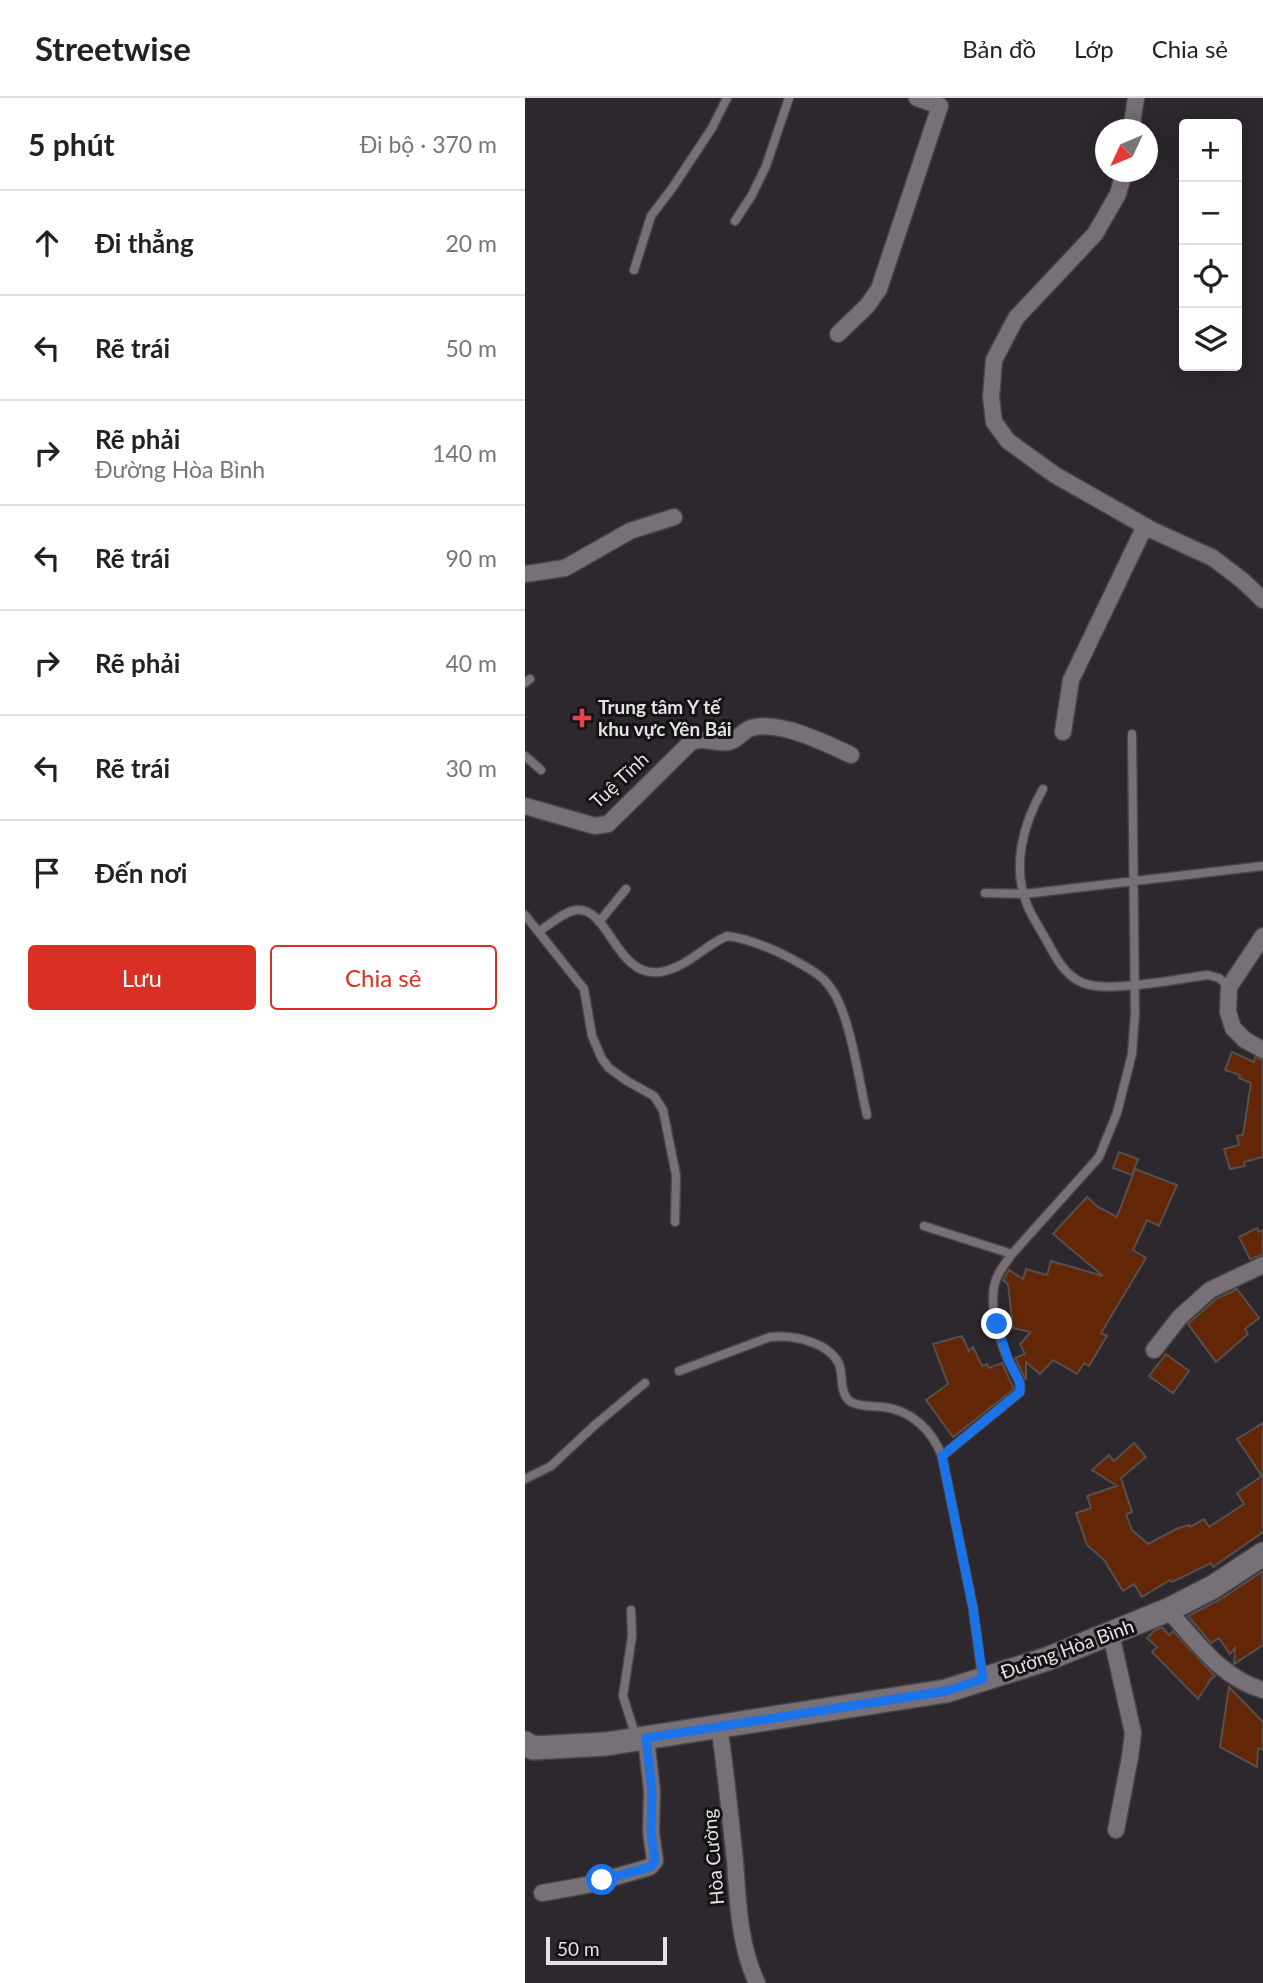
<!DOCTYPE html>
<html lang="vi">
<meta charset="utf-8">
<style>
:root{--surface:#fff;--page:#f2f2f2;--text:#222;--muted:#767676;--line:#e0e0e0;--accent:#d93025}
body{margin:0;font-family:Lato,sans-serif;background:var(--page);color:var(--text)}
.controls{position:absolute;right:21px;top:21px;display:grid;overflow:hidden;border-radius:7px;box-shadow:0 4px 18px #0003}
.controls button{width:63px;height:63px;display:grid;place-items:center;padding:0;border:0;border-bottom:2px solid var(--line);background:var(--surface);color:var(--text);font:35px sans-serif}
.compass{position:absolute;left:570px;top:21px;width:63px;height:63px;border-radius:50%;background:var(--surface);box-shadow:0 4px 18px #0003;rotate:226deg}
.scale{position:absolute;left:21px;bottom:18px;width:121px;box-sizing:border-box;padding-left:7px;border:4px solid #e5e2e5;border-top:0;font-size:19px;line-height:24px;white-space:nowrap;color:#e5e2e5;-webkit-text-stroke:5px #141214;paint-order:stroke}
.stop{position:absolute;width:21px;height:21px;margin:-16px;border:5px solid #1a73e8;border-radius:50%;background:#fff}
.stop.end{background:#1a73e8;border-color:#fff;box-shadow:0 2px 7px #0008}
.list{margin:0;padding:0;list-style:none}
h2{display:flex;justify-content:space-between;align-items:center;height:91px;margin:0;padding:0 28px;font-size:30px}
h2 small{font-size:23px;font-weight:400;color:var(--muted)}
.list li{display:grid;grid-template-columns:46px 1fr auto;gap:21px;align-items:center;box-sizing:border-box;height:105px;padding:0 28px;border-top:2px solid var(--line)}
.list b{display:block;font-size:26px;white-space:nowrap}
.list p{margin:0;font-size:23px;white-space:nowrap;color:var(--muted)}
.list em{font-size:23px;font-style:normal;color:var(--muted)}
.actions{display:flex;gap:14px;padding:21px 28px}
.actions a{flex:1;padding:16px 0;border:2px solid var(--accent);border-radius:7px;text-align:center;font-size:24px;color:var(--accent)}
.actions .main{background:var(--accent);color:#fff}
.icon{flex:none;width:38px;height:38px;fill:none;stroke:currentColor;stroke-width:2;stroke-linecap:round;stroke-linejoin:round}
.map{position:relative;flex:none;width:738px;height:1885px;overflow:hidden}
header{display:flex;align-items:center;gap:42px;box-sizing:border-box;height:98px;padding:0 35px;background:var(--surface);border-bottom:2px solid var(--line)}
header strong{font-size:33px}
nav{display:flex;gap:38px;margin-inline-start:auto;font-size:24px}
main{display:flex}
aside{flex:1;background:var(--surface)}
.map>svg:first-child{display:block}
.building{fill:#632708;stroke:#564f4c;stroke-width:2}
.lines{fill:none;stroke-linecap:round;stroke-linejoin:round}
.lane-casing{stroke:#484347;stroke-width:11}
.street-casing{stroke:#484347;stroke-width:19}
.secondary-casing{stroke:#484347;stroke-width:26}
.lane{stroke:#777177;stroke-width:8}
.street{stroke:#777177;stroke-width:16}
.secondary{stroke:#777177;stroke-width:23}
.route{stroke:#1a73e8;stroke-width:9}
.health-dot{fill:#e0444e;stroke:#141214;stroke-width:2.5}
.labels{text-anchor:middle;stroke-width:6;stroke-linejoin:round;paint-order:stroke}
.poi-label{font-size:19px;font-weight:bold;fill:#e5e2e5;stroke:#141214;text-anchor:start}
.street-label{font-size:19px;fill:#e5e2e5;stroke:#141214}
</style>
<header>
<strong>Streetwise</strong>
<nav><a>Bản đồ</a><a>Lớp</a><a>Chia sẻ</a></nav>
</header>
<main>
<aside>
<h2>5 phút<small>Đi bộ · 370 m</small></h2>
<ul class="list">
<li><svg class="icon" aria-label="ahead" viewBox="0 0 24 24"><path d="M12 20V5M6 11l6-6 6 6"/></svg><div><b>Đi thẳng</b></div><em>20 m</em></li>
<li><svg class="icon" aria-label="left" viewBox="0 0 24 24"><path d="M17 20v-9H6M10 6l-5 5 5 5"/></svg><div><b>Rẽ trái</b></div><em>50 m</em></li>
<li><svg class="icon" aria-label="right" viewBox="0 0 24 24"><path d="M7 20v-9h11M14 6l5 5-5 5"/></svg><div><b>Rẽ phải</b><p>Đường Hòa Bình</p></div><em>140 m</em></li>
<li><svg class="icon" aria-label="left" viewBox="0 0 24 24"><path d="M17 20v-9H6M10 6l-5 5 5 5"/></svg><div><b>Rẽ trái</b></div><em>90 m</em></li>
<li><svg class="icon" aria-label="right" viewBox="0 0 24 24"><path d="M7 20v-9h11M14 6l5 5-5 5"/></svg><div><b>Rẽ phải</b></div><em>40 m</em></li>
<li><svg class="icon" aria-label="left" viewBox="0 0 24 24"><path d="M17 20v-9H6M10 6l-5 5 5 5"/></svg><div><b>Rẽ trái</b></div><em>30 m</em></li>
<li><svg class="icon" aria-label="arrive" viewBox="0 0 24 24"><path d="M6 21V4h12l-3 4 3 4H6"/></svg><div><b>Đến nơi</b></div></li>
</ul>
<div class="actions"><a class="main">Lưu</a><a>Chia sẻ</a></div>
</aside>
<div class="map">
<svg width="738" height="1885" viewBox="0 0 738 1885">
<rect width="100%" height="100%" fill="#2d282d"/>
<path class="building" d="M707 954 729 964 730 959 738 962V1059L719 1064 720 1068 705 1071 699 1051 714 1047 712 1038 718 1037 726 985 714 980 715 977 700 972Z
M594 1054 613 1061 607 1077 588 1070Z
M610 1071 652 1087 634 1128 622 1122 608 1152 621 1160 576 1235 582 1238 564 1268 559 1265 552 1276 528 1262 515 1276 501 1264V1282L490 1260 500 1256 495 1246 506 1234 488 1230 483 1186 478 1182 480 1179 484 1172 498 1181 501 1171 522 1177 526 1163 578 1178 528 1136 562 1099 573 1109 592 1119Z
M732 1130 734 1134 738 1132V1157L725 1161 714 1139Z
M712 1191 734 1220 720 1231 723 1236 691 1264 663 1226 691 1201Z
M437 1238 444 1253 448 1249 457 1268 462 1266 464 1270 477 1265 489 1291 428 1339 401 1302 423 1286 408 1246Z
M641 1256 664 1273 648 1295 624 1278Z
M738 1325V1434L688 1469 686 1465 647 1484 645 1482 617 1499 609 1486 598 1493 579 1462 562 1447 551 1415 566 1410 562 1398 592 1388 567 1372 584 1357 589 1363 609 1345 621 1359 596 1380 607 1414 601 1416 607 1432 623 1446 653 1430 664 1427 665 1429 679 1421 684 1429 719 1406 712 1395 737 1378 712 1341Z
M738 1473V1547L709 1566 710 1550 705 1556 694 1540 686 1545 663 1518 696 1501Z
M637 1529 644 1537 648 1533 690 1578 686 1581 673 1601 627 1554 632 1549 622 1540 630 1532Z
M704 1589 738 1624V1652L733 1650 732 1669 695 1649Z"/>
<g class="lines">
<defs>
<path id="lane" d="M210 123 227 97 241 68 264 0
M109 172 126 118 148 89 187 30 202 0
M0 585 5 581
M0 658 16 672
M518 691C498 726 486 769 503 809 509 822 517 834 524 847 533 864 544 883 565 887 593 893 652 881 683 877L694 880 704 889
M460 795 499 796 738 768
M0 817 59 891 67 938 77 961 84 970 102 983 129 998 138 1012 151 1077 150 1124
M74 824 101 791
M14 833C25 827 39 813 52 812 84 809 91 880 135 874 161 870 179 848 202 838 225 841 246 850 267 861 281 869 296 876 305 889 325 914 334 984 342 1017
M399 1128 487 1156
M154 1273 245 1239C268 1237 307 1244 315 1269 318 1281 315 1297 326 1304 335 1309 349 1308 358 1309 386 1312 407 1332 417 1358L448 1510 457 1578
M417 1358 495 1294C497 1283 489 1273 484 1264 475 1243 465 1212 469 1189 471 1176 480 1166 487 1156L574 1059 592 1015 607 956 610 916 607 636
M0 1381 26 1368 71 1326 120 1285
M106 1512 107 1538 98 1598 111 1639"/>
<path id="street" d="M606 32 611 0
M599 74 593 96 570 136 491 220 469 262 466 299 469 324 483 343 530 377 627 432 688 460 717 482 738 502
M313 236 342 208 354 191 415 8 392 0
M0 476 40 470 105 433 149 419
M538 634 546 582 620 428
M0 708 70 728 83 726 165 645C178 638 189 646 203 644 212 643 217 633 226 630 254 622 301 645 326 657
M738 838 704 889 703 914 708 930 720 942 738 952
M629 1252 655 1219 685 1192 738 1167
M643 1512C671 1543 696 1580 738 1592
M586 1536 608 1635 605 1659 591 1732
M194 1628C201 1673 205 1718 210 1763 213 1804 214 1847 232 1885
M17 1795 62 1787 125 1769 130 1763 126 1734 127 1693 121 1640"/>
<path id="secondary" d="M0 1645 8 1650 81 1646 421 1593 522 1561 643 1512 688 1489 738 1456"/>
</defs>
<use href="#lane" class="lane-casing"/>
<use href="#street" class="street-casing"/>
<use href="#secondary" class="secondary-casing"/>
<use href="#lane" class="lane"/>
<use href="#street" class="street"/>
<use href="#secondary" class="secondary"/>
</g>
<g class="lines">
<path class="route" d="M77 1782 125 1769 130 1763 126 1734 127 1693 121 1640 421 1593 458 1581 448 1510 417 1358 495 1294V1285L483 1261 472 1226"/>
</g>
<path class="health-dot" d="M53.5 609.5h7v7h7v7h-7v7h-7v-7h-7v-7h7z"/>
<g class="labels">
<g class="poi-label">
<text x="73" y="616">Trung tâm Y tế<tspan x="73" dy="22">khu vực Yên Bái</tspan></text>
</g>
<g class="street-label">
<text transform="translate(94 682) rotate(-43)" y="7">Tuệ Tĩnh</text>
<text transform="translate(542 1551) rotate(-20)" y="7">Đường Hòa Bình</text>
<text transform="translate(188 1759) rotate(-95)" y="7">Hòa Cường</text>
</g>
</g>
</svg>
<div class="controls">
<button>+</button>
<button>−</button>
<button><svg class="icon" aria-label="locate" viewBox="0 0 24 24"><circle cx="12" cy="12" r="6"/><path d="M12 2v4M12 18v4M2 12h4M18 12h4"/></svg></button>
<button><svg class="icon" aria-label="layers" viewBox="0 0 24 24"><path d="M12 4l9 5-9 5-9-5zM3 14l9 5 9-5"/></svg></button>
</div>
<svg class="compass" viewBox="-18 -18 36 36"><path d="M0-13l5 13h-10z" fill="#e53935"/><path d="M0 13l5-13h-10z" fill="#767676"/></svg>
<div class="scale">50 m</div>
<div class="stop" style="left:77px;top:1782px"></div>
<div class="stop end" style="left:472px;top:1226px"></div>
</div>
</main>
